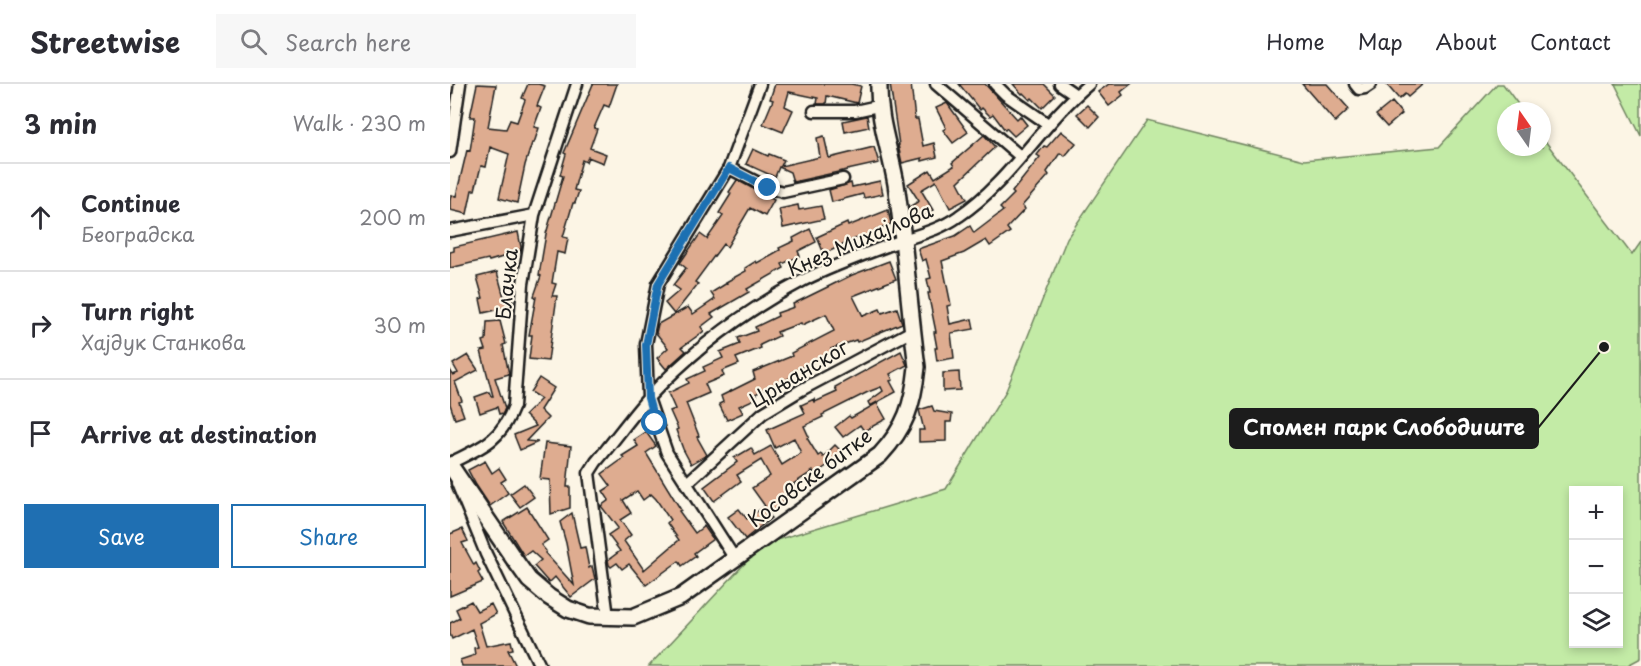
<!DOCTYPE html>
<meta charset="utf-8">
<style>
:root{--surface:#fff;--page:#f7f7f7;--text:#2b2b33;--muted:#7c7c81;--line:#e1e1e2;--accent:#1f6fb2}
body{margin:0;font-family:"Playpen Sans",sans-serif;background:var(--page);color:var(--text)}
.controls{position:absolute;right:18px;bottom:18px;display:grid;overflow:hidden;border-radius:0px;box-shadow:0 3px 9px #0003}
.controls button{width:54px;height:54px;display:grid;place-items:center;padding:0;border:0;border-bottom:2px solid var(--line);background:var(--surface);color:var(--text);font:30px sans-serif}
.compass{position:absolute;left:1047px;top:18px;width:54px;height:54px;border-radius:50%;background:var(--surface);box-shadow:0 3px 9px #0003;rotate:346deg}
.stop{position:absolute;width:18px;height:18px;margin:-14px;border:4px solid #1f6fb2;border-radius:50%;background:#fff}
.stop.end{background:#1f6fb2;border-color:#fff;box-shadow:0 2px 6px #0008}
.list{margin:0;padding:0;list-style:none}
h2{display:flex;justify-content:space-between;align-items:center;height:78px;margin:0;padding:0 24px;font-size:26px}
h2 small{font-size:20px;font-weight:400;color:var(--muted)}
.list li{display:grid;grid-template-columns:39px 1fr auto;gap:18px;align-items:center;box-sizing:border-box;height:108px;padding:0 24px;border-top:2px solid var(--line)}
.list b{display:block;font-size:22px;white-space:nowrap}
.list p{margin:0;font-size:20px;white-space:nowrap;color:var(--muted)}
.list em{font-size:20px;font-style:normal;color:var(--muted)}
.actions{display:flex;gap:12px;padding:18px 24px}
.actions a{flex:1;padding:14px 0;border:2px solid var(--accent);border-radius:0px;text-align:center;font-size:21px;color:var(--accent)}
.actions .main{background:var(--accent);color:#fff}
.icon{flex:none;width:33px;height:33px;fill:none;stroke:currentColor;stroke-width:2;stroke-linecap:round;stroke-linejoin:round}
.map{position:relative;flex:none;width:1191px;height:582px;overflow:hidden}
header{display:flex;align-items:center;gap:36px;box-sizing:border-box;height:84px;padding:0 30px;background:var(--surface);border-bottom:2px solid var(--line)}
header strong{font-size:28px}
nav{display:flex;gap:33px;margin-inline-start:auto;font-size:21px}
.search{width:420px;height:54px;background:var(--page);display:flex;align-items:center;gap:15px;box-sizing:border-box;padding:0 21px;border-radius:0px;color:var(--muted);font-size:22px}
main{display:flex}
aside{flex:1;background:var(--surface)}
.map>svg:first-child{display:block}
.green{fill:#c3eba6;stroke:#708461;stroke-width:1.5;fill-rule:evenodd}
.building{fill:#deac90;stroke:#1c1c1c;stroke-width:1.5;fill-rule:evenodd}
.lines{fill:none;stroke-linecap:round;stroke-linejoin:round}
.street-casing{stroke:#1c1c1c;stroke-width:15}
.secondary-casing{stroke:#1c1c1c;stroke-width:20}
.street{stroke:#fcf5e5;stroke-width:10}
.secondary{stroke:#fcf5e5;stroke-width:15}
.route{stroke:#1f6fb2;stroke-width:8}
.labels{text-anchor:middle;stroke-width:4.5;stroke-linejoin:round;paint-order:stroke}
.street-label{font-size:20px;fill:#1c1c1c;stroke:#fcf5e5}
.leader{fill:none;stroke:#1c1c1c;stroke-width:2}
.callout-dot{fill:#1c1c1c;stroke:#fcf5e5;stroke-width:2}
.callout{fill:#1c1c1c;stroke:#1c1c1c;stroke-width:2}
.callout-label{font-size:21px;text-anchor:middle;font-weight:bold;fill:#fff}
</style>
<header>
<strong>Streetwise</strong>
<div class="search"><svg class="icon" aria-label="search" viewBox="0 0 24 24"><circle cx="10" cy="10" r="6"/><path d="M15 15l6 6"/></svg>Search here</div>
<nav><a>Home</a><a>Map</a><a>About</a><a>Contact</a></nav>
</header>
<main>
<aside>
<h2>3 min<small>Walk · 230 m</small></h2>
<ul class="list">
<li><svg class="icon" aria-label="ahead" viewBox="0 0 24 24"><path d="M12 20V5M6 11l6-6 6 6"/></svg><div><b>Continue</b><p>Београдска</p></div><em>200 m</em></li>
<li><svg class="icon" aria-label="right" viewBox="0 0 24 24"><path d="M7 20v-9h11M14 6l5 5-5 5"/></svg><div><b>Turn right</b><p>Хајдук Станкова</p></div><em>30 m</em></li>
<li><svg class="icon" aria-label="arrive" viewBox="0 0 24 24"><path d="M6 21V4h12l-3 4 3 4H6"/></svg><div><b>Arrive at destination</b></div></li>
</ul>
<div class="actions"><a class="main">Save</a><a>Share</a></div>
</aside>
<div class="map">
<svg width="1191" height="582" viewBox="0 0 1191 582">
<rect width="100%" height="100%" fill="#fcf5e5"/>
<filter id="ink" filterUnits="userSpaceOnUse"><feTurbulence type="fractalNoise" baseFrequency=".0167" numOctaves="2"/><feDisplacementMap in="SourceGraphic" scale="12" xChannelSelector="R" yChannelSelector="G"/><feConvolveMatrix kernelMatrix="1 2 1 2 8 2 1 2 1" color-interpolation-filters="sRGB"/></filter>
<g filter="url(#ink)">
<path class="green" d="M1047 0H1053L1073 27H1056V63H1092V53L1182 171 1191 158V574L1176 582H199L313 460 496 405 556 307 617 154 697 36 854 76 989 63ZM1124 406H1168V560H1124Z
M1165 0H1191V52Z"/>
<path class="building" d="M27 0 46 1 38 43 56 45 60 36 67 38 75 16 72 14 78 0H88L95 2 87 22 91 24 84 43 89 44 84 59H82L75 81 67 119 49 114 59 70 40 63 36 83 31 82 25 106H22L17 130 0 126V117L1 111 6 112 17 66 20 67 25 33H20Z
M143 0H167L159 23 154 21 144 44 147 45 140 64 156 70 153 79 138 73 136 78 132 76 124 106 129 107 125 119H123L113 153 118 154 115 170 107 168 102 199 106 200 102 212H107L98 277 79 275 82 251H79L86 213 84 212 91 192 89 191 96 150 113 92 110 91 116 70 114 69Z
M325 0H401L411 2 407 19 377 12 376 20H367L368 14 339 8 335 22 343 26 333 48 313 40 323 16 320 15Z
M440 0H461L465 35H468L473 62 484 59 487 73 472 77V74L452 79 448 61H449Z
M509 0H535L567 35 570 32 577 41 564 52 556 44 555 46 543 30 540 32 532 24 530 26Z
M563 0H594L605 11 592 24 582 14 580 16 573 9 572 10Z
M659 0H681L671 8 673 11 659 22 648 8Z
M852 0H877L899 25 885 38Z
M936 0H973L958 13 955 10 949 15Z
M942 18 952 30 937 43 926 31Z
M497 19 518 48 503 59 493 46 496 44 486 24Z
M637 21 649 33 640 43 627 30Z
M417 32 419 43 395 48 393 37Z
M611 47 626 59 615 72 610 69 597 88 599 91 572 122 575 125 557 144 560 148 540 162 536 156 514 169 492 177 501 221 497 222 500 240 522 235 524 245 501 249 504 274 487 277 485 264H487L484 248H486L478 209H480L477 195 481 194 476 175 472 177 468 165 505 152 520 142 524 149 553 127 550 124 564 110 562 108 590 73 587 71 594 62 597 63Z
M534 51 545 63 508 98 517 115 500 124 486 97 471 106 483 126 472 133 469 129 464 132 459 123 469 117 458 100 480 86 485 94 504 82 502 79Z
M374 52 379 74 424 63 429 79 343 98 340 88 329 83 325 93 296 80 303 65 318 72 319 70 334 76 331 82 370 73 367 54Z
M287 96 324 116 315 132 300 124 277 163 273 160 245 198 248 200 224 230 215 219 230 206 223 201 236 184 230 179 250 150 257 155 273 132 269 129 281 110 279 108Z
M430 97 433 110 414 114 413 110 382 118 379 106 401 99 402 103Z
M348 121 349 126 371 122 374 135 333 144 329 125Z
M438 126 441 140 425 146 426 148 410 155 409 153 374 170 367 153 397 139 398 142Z
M360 145 366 158 348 167 350 172 332 180 334 184 297 205 299 208 261 230 264 233 251 243 254 247 232 263 236 267 216 285 207 274 218 264 206 249 208 240 238 223 243 230 265 215 261 209 277 199 276 198 296 187 295 184 306 177 307 179 330 166 329 164 344 157 343 154Z
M68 148 71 163 70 168 39 177 38 175 0 184V168L4 167V163Z
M439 177 446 195 403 212 413 232 430 225 432 229 447 224 452 239 407 258 406 256 381 265 383 268 342 288 344 292 305 310 307 314 289 322 293 329 277 336 269 320 273 318 271 312 305 295 303 288 342 272 341 269 384 247 376 230 352 241 351 239 327 248 329 252 310 261 311 264 286 274 289 280 272 287 274 292 255 300 259 309 236 319 249 352 247 353 257 371 241 380 233 365 226 346 228 345 220 327 225 325 218 309 239 299 237 295 255 287 253 283 273 274 270 268 290 260 288 254 307 247 305 243 328 232 327 229 344 223 343 220 402 191Z
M47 188 54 213 61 211 64 222 33 229 30 215 33 214 27 193Z
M50 237 56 260 53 261 59 290 45 294 55 324 53 329 49 330 47 323 30 329 25 313 39 308 41 312H43L31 267 36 266 33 257 36 256 37 238Z
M451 267 457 281 440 290 443 296 440 297 446 308 420 322 418 318 433 307 431 303 418 308 372 331 373 333 354 342 359 353 357 354 368 372 371 370 373 373 385 361 394 370 365 390 363 387 343 400 347 404 332 415 335 418 319 430 321 434 295 455 278 433 289 425 297 435 315 422 302 404 320 392 311 376 287 391 291 397 264 417 254 403 287 378 284 374 301 364 305 371 321 362 332 381 351 369 344 354 325 364 317 346 355 329 351 321 364 315 365 318 387 308 385 303Z
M18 271 28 286 5 298 12 317 9 318 14 332 5 335 0 320V286L3 291 8 289 3 280Z
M509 288 510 306 493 307V289Z
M89 294 104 304 90 326 98 334 76 357 88 358 70 366 64 351 86 342 75 331 91 315 80 308Z
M427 319 436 335 414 347 410 341 393 353 385 343 399 332 401 334Z
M482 322 484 327 502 330 501 338H496V357L469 358V346H474L469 326Z
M196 348 206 362 196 369 231 426 229 427 245 449 254 442 263 455 244 469 246 472 232 482 229 477 196 501 179 480 172 485 167 479 161 483 159 481 158 476 170 467 158 451 168 444 151 422 159 416 153 407 161 402 152 390 174 374 172 372 188 362 184 356ZM187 407 193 416 201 410 206 415 220 436 217 439 229 456 194 486 174 457 181 451 170 436 181 429 173 416Z
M95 359 121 362 117 403H120V424L101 430 100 396 90 395Z
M35 377 42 389 49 384 56 395 51 398 58 409 40 422 26 401 18 386Z
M74 400 84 413 70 423 60 410Z
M77 423 98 456 91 461 96 467 95 469 124 501 116 459 110 438 122 429 130 464 135 463 139 484 142 482 145 495 121 513 105 493 99 499 84 482 91 476 81 467 74 472 53 438Z
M12 445 18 457 12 459 24 481 26 479 30 487 28 489 33 498 0 512V450Z
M21 517 27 527 41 520 46 530 29 539 36 562 61 557 63 565 58 566 66 582H12L10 576 25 571 24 564 28 563 22 545 2 555 0 550V539L10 534 6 525Z"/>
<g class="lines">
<defs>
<path id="street" d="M486 0 571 73
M545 0 556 11 598 40
M610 0 626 11
M905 0 909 5 915 4 921 0
M364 27H405L428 22
M0 68 10 0
M279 84 318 104 333 108 393 95
M0 147 84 131
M0 379C32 363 50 358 64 322L73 200 84 131 127 0
M7 399 36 470 90 582
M236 400 313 329 351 306 462 247
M285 475 217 369 198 314 196 260 208 200 279 84 310 0
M158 533 139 389 146 378C164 357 180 334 198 314 242 267 296 226 354 196 384 181 418 169 450 157 471 150 491 145 509 132 561 97 591 40 639 0"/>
<path id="secondary" d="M0 381 64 475 79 496 99 513 118 525 139 532 183 533 231 513 430 371C456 343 463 321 467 283 459 222 455 161 446 100 440 65 428 36 429 0"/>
</defs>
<use href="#street" class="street-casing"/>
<use href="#secondary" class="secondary-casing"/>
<use href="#street" class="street"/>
<use href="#secondary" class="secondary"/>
</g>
</g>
<g class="lines" filter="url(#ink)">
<path class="route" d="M205 339 198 314 196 261 208 200 279 84 318 104"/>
</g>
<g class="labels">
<g class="street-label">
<text transform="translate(410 156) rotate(-23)" y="7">Кнез Михајлова</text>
<text transform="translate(57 200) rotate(-84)" y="7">Блачка</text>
<text transform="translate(349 290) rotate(-31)" y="7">Црњанског</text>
<text transform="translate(360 394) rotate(-37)" y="7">Косовске битке</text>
</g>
</g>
<path class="leader" d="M1154 263L1088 344"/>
<circle class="callout-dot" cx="1154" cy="263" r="6"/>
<rect class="callout" x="780" y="325" width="308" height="39" rx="6"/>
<g class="callout-label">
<text x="934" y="351">Спомен парк Слободиште</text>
</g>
</svg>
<div class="controls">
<button>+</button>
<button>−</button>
<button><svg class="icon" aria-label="layers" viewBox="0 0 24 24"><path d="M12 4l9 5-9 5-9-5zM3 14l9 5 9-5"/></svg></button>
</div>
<svg class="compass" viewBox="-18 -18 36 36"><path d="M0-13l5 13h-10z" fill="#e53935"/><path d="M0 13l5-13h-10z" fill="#7c7c81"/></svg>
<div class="stop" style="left:205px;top:339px"></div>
<div class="stop end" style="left:318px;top:104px"></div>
</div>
</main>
